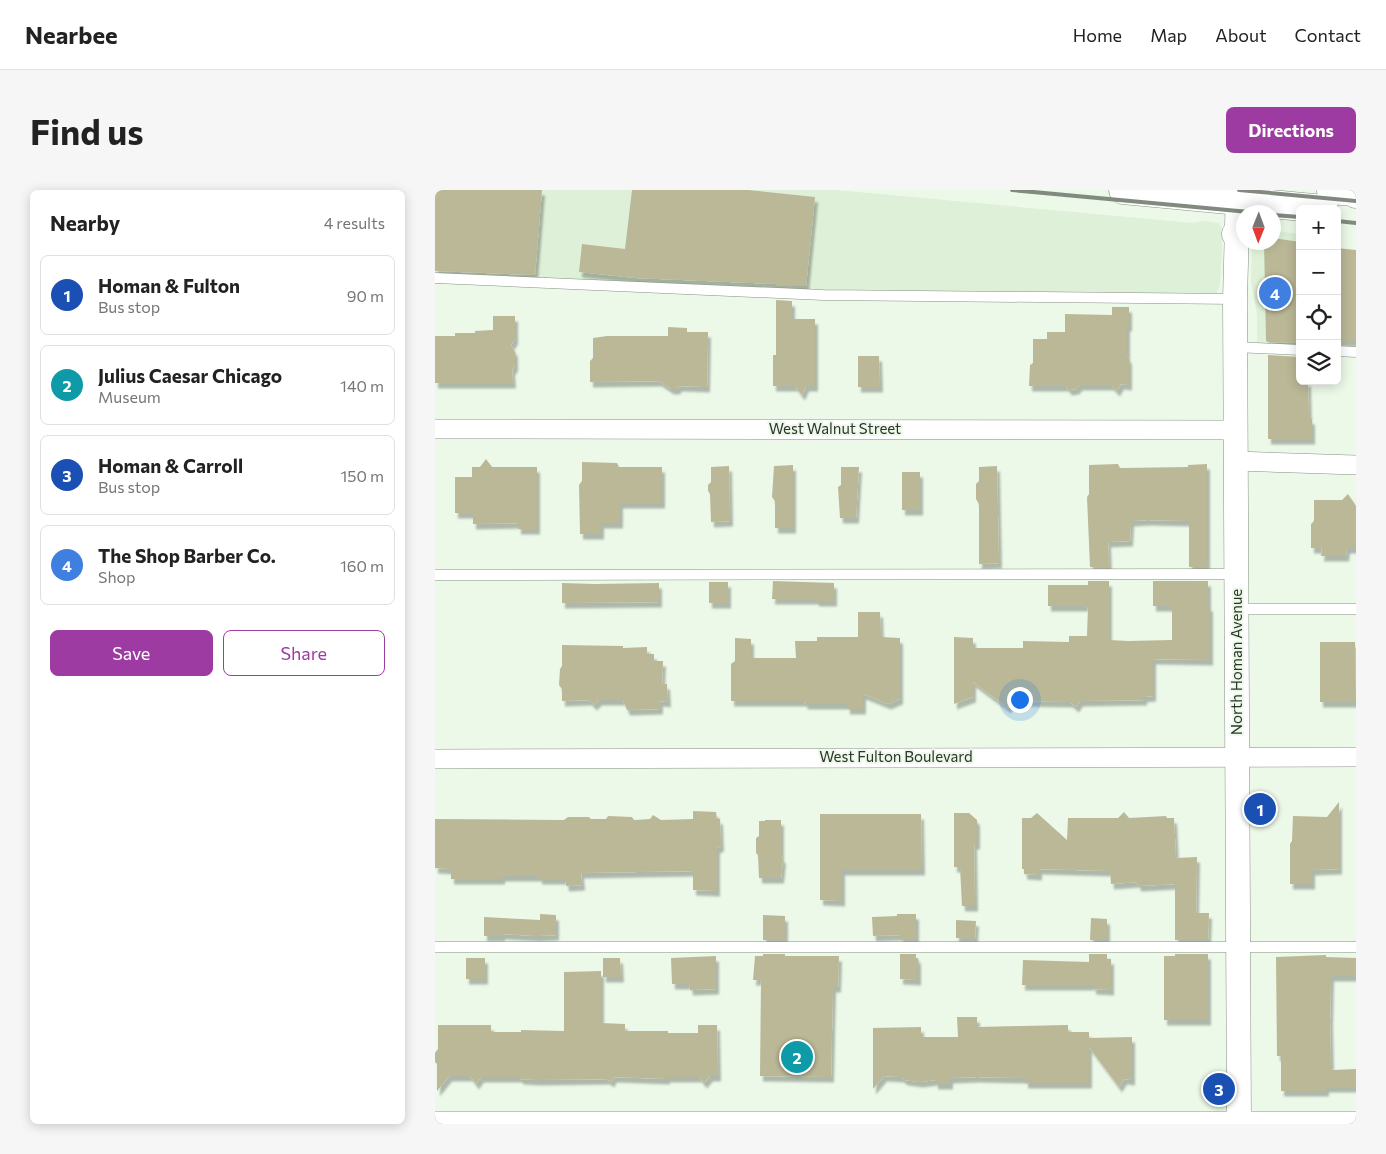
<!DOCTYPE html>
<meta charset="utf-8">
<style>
:root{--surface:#fff;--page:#f6f6f6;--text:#222;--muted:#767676;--line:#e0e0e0;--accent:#9d3ba2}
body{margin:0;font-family:Commissioner,sans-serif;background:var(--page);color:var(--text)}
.controls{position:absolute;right:15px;top:15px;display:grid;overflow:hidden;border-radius:8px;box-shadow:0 2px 12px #0003}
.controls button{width:45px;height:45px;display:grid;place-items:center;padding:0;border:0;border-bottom:1px solid var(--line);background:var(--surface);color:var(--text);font:25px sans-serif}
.compass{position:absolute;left:801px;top:15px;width:45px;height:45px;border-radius:50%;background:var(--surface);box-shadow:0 2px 12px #0003;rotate:181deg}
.you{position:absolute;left:584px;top:509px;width:18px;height:18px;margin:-12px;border:4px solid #fff;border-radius:50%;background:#1a73e8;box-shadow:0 0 0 8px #1a73e833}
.badge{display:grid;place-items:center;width:32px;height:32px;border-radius:50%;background:var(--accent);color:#fff;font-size:16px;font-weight:700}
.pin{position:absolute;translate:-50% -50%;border:2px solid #fff;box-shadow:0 1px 5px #0006}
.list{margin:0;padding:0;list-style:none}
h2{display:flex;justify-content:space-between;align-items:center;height:65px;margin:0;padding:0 20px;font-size:21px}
h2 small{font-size:16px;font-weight:400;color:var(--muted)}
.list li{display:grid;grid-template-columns:32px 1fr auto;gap:15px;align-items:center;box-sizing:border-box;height:80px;margin:0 10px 10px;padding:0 10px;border:1px solid var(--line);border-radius:8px}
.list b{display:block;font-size:19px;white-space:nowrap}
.list p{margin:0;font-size:16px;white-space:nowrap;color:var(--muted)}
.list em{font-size:16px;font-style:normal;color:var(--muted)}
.actions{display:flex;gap:10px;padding:15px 20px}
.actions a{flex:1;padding:11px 0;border:1px solid var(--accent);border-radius:8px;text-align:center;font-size:18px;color:var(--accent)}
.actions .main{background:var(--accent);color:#fff}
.icon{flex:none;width:28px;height:28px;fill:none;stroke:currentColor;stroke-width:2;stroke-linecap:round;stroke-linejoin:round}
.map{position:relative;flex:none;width:921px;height:934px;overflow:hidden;border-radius:8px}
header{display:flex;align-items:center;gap:30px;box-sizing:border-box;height:70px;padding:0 25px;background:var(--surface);border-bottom:1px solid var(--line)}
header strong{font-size:24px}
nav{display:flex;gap:28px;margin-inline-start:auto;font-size:18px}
.intro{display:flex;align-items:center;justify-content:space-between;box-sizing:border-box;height:120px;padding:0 30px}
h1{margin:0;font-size:35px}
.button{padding:12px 22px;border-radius:8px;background:var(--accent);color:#fff;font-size:18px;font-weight:700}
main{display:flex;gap:30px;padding:0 30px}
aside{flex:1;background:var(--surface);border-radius:8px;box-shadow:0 2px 12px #0003}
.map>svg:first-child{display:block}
.built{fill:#def0d8}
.building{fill:#bbb897;filter:url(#shadow)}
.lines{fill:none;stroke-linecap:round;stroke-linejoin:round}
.service-casing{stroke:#859182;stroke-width:11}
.minor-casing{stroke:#859182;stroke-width:20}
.tertiary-casing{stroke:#859182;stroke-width:25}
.secondary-casing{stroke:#859182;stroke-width:29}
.service{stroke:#fff;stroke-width:10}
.minor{stroke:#fff;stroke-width:19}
.tertiary{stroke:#fff;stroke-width:24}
.secondary{stroke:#fff;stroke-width:28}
.rail{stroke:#828a80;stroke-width:4}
.labels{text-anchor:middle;stroke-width:4;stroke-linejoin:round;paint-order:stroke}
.street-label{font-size:15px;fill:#2e332d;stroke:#ecf9e8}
</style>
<header>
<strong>Nearbee</strong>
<nav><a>Home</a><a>Map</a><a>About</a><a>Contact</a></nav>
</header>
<div class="intro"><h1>Find us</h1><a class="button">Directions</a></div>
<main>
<aside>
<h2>Nearby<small>4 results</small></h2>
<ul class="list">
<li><span class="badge" style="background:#1a4fb4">1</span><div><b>Homan &amp; Fulton</b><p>Bus stop</p></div><em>90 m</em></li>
<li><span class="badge" style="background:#0f9aa8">2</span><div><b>Julius Caesar Chicago</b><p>Museum</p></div><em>140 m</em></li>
<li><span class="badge" style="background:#1a4fb4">3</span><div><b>Homan &amp; Carroll</b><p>Bus stop</p></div><em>150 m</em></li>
<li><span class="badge" style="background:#3f7fe0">4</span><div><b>The Shop Barber Co.</b><p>Shop</p></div><em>160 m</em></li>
</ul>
<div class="actions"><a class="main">Save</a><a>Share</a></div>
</aside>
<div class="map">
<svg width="921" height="934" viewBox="0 0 921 934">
<defs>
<filter id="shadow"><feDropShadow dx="3" dy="5.5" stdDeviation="1" flood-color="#0004"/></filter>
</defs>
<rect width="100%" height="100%" fill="#ecf9e8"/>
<path class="built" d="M0 0H401L758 33 767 31 784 33 788 42 785 95 782 101V109L382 101 0 86Z
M839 41 865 44V160L822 158V124L816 91 817 53 838 52Z"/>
<path class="building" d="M0 0H107L100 85 0 81Z
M197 0H313L380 7 371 96H341V94L201 88 144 82 147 54 190 59Z
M838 48 865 52V153L832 152 831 150 829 52H838Z
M902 58 921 60V151H902Z
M341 110 357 111V129H380V196H371L367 205 360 196H338V165H341Z
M677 117H694V136H692V166L694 169V195L686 194 682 201 676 195H645L641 199 634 200 631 196H594L595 175 598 173V149H612V142H630V124L677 125Z
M58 126H80V149L76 155 80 162V176L77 180 78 193H0V146H20V143H40V141L58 140Z
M233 137 252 138V142H273L272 197 244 196 242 199H236L224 191 155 192V171L158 168V148L172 146H233Z
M833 165 865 167V191H873L874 229H877V249H833Z
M423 166H444L445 197H423Z
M51 269 57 277H102V339H83V333L38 334V323H20V287H37V277H45Z
M147 272 182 273 184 277H227V313H185V333H166V344H145L144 295 147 291Z
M683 274 685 278 753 277V275L772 274V377H754V331L713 330 696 331 695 351 673 352 674 377H655L652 307 654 304V275Z
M358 275V338H340V311L337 307 339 276Z
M294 276 295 331 276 332 275 304 273 301V295L276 292V277Z
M562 276 564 373 544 374V314L541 309V294L544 291V277Z
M406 277H424L421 328H405L403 297 406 295Z
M467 282H485V320H467Z
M913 304 921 316V358H912L911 366H886L887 358H876V334L879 331V310H907Z
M338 391 399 393V411H381V409H337Z
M653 391H674V450L693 451 737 450V416H718V391H773V416H775V470L718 469V506L709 507V510L645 511 641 517 635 512 577 511 573 518 538 492V507L519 514V447L538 448V458H588V451L634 452V446H652L653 416H613V395H653Z
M274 392H293V413H274Z
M127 393 160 394 224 393V412L127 413Z
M423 422H445L446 447 465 448V509L453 514 428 504V519H412V514H370L369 511H296V474L300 471V448L316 449V468H361L360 451H382V447H423Z
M885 452H920L921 512H885Z
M127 455 188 456V458L212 457V464H219V471H228L227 494H232L233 512 225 511V519L192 520 188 510H164L159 515 154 510 127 511V499L124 495 125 479 127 476Z
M904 612V679L877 680V694H855V654L857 651 858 626 892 627Z
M258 621 281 622 282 629H285L286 656 282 658V701L258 700V681L146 683 147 695 131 696 130 689H104V686H67V689H16V679L0 678V629L129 630 133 627H154L156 629H171L173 626 197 627 199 630 215 629 218 625 226 630 258 629Z
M689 622 694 628 731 626 732 628H739L741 668 762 667 761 723H774L773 750H740V694L703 696 702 692 676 694 675 681 604 679V685L589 684V679H587V628H596L602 623 632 650 633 628H683Z
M519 623H534L542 630V654H539L540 716H527L525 677H519Z
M385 624H486L487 680H407V711L385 710Z
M330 630H346V666L348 669 346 688H324L323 665 321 663V648L324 646V631H330Z
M105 724 121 725V745L102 746 67 744V746H49V727L105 730Z
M462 724H481V750H465V745L438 746 437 727 462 726Z
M328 725 350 726V750H328Z
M656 728 672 729V750H655Z
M521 730 541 731 540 748H521Z
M328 764H350V766H404L403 797H398L396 887 325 886 326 790H318L320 766H328Z
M465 764H481V768H483V790L465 789Z
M654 764H672V769H676V800L658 799V795H587L588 770 654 772Z
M740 764H773V830H729V766H740Z
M891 765V767L921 768V786H896L895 831 896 879 898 880 921 879V897H891V901H846V866H842L841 767Z
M281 766V799L255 800 254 794H237L236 768Z
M31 768H50V789H31Z
M168 768H185L186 787H168Z
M166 781V833L190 834V841H233V843H263V835H282L283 886H275L269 893 264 887H232V889L179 887 176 892 172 889 103 890 85 889V887H46L41 894 35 886H14L2 901V874L0 872V863L3 859V835H56V842H86V840L129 841V782Z
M522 827H542V837L633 835V842H654V848L697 847V890L689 889 684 897 654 857V893H590V888L542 887 515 888V894H500V890L485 892 470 890 466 887 449 886 438 899V838L486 837V847H523Z"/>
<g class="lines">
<defs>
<path id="service" d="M0 88 388 105 800 109
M800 157 865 160
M902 161 921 162
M0 385 802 384
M802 419H921
M0 757H921"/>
<path id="minor" d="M0 239 801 240
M801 271 921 275
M0 569 921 567
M0 931H921"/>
<path id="tertiary" d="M803 0 800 109 804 934"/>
<path id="secondary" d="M688 0 889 19
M896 0 919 2 921 4
M801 44 808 40"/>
</defs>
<use href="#service" class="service-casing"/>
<use href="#minor" class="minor-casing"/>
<use href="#tertiary" class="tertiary-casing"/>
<use href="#secondary" class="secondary-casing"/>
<use href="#service" class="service"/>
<use href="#minor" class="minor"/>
<use href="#tertiary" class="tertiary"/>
<use href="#secondary" class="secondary"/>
<path class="rail" d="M577 0 814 22
M804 0 921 11
M838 25 865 27
M902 31 921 33"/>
</g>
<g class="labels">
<g class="street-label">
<text x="400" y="244">West Walnut Street</text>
<text transform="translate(802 472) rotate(-90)" y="5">North Homan Avenue</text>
<text x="461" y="572">West Fulton Boulevard</text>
</g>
</g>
</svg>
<div class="controls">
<button>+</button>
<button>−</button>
<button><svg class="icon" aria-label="locate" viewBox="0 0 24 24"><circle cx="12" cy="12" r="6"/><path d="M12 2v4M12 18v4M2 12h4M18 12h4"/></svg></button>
<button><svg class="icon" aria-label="layers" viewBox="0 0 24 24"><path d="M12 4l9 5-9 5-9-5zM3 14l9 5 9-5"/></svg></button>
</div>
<svg class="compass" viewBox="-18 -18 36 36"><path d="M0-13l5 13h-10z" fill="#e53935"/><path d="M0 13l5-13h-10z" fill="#767676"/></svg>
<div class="you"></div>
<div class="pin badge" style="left:825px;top:619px;background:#1a4fb4">1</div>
<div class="pin badge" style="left:362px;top:867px;background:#0f9aa8">2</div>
<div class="pin badge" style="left:784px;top:899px;background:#1a4fb4">3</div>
<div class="pin badge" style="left:840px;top:103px;background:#3f7fe0">4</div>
</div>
</main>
